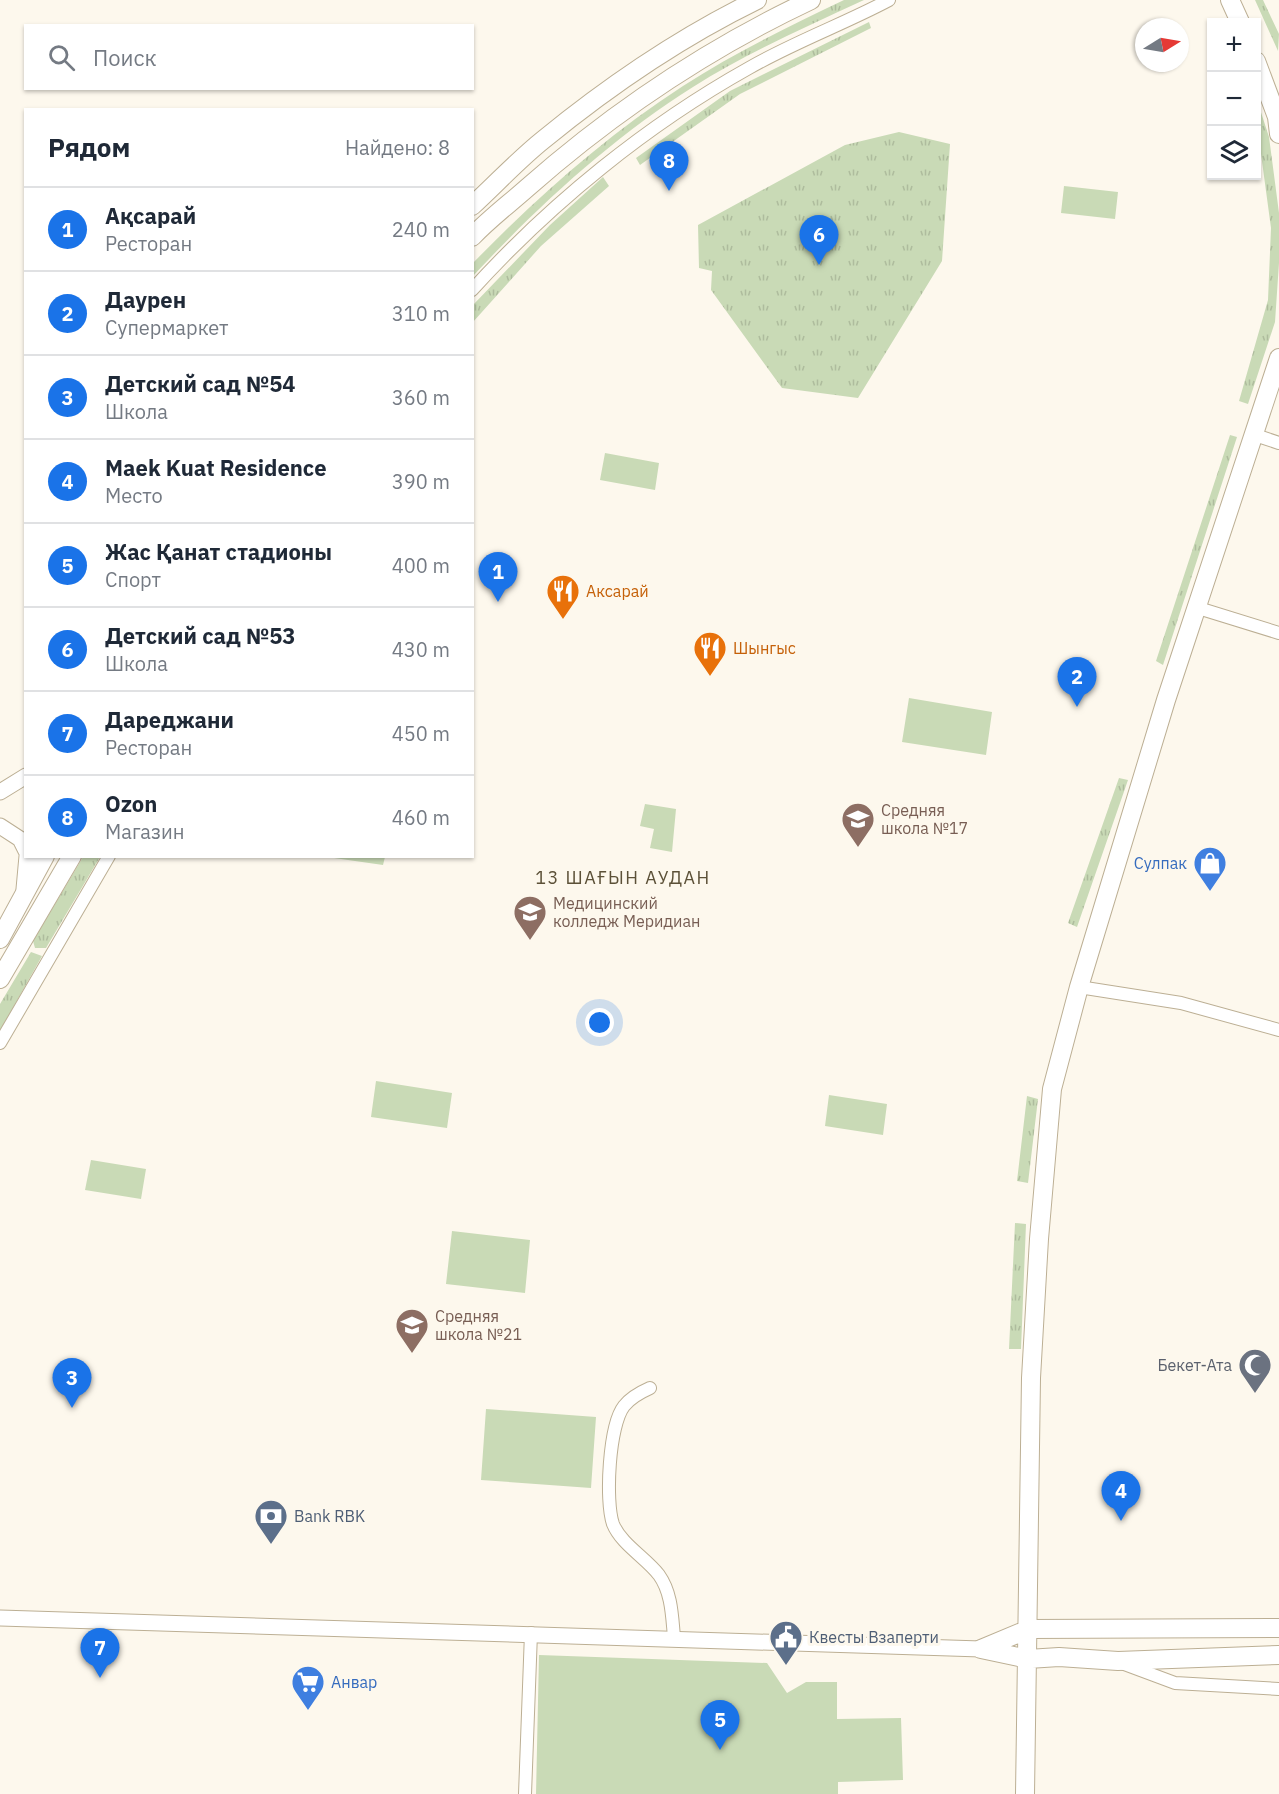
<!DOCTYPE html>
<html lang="ru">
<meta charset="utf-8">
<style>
:root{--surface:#fff;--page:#f2f2f3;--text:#1f2937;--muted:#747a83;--line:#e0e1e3;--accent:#1a73e8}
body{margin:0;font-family:"IBM Plex Sans",sans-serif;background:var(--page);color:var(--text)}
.controls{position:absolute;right:18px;top:18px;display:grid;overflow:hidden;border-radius:0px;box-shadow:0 2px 4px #0004}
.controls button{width:54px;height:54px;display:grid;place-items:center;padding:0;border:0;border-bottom:2px solid var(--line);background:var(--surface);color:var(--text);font:30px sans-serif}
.compass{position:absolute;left:1135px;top:18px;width:54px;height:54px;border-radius:50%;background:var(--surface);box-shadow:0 2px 4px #0004;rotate:79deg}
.you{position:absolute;left:600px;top:1023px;width:21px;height:21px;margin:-15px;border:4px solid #fff;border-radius:50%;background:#1a73e8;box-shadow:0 0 0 9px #1a73e833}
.badge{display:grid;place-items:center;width:39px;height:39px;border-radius:50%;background:var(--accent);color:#fff;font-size:20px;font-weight:700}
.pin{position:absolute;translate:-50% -50px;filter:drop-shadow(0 2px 3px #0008)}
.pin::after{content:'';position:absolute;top:32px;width:21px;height:18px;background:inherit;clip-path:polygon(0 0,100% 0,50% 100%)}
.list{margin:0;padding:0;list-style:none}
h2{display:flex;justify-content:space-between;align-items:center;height:78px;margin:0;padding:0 24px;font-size:26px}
h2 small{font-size:20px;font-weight:400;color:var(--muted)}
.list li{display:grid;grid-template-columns:39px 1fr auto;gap:18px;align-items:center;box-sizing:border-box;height:84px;padding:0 24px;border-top:2px solid var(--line)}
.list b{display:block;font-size:22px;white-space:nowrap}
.list p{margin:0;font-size:20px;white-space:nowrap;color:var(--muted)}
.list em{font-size:20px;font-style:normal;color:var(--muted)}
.icon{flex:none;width:33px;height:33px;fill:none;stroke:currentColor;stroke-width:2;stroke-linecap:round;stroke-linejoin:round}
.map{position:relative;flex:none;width:1279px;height:1794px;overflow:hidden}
.search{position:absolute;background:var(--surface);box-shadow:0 2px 4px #0004;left:24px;top:24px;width:450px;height:66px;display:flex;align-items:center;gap:15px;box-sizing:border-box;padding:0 21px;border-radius:0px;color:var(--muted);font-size:22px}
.panel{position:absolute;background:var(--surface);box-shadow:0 2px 4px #0004;left:24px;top:108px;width:450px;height:750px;border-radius:0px}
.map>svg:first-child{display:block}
.grass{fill:url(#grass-tufts)}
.green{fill:#c9dab6}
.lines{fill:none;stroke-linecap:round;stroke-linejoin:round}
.minor-casing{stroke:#bcaf94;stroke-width:14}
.tertiary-casing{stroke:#bcaf94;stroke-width:17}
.secondary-casing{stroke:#bcaf94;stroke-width:20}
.minor{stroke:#fff;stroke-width:12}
.tertiary{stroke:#fff;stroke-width:15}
.secondary{stroke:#fff;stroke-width:18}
.labels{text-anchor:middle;stroke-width:6;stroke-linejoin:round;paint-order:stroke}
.food-label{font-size:16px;fill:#c56008;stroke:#fdf8ed;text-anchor:start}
.education-label{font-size:16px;fill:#785e54;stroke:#fdf8ed;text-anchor:start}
.shop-label{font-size:16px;fill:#366cbe;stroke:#fdf8ed;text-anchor:end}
.worship-label{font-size:16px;fill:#5b616d;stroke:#fdf8ed;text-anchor:end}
.service-label{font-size:16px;fill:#4e5e75;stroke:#fdf8ed;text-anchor:start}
.neighbourhood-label{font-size:18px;letter-spacing:1.5px;fill:#5c5138;stroke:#fdf8ed}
</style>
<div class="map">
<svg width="1279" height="1794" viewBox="0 0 1279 1794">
<defs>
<pattern id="grass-tufts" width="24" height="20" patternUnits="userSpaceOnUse" patternTransform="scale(1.5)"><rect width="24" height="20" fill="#c9dab6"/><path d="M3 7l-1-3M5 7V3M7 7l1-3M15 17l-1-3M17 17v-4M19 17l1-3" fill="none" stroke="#aebc9d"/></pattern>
</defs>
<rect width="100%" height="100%" fill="#fdf8ed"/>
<path class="grass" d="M844 0H864C806 27 747 53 693 87 612 138 538 206 473 276V263C537 197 606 136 683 86 734 53 790 26 844 0Z
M1255 0H1263L1279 34 1278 51Z
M869 22 871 28 740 94 640 165 636 158 730 91Z
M1257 100 1269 137 1279 213V263L1275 322 1248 404 1239 401 1268 300 1271 228 1261 154 1257 137Z
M899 132 950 144 942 261 858 398 782 388 711 290 712 271 699 268 698 225 845 145Z
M603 177 609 186 541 246 473 322V305L550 225Z
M1230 435 1237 437 1163 665 1156 661Z
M1119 778 1128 780 1077 927 1068 923Z
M83 857H100L46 948H35L33 941Z
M31 952 42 956 0 1031V1004Z
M1027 1096 1038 1099 1028 1183 1017 1181Z
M1015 1223 1026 1224 1021 1349H1009Z"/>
<path class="green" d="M1064 186 1118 192 1115 219 1061 213Z
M605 453 659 463 655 490 600 480Z
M909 698 992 712 986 755 902 742Z
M645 804 676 809 672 852 650 848 654 829 640 826Z
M327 857 385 856V857L383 865Z
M376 1081 452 1093 447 1128 371 1117Z
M829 1095 887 1104 883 1135 825 1126Z
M91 1160 146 1169 141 1199 85 1190Z
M452 1231 530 1240 525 1293 446 1284Z
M486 1409 596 1417 591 1488 481 1480Z
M539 1655 767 1663 787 1693 806 1682H837V1719L901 1718 903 1780 838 1782V1794H536Z"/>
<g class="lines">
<defs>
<path id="minor" d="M472 290C551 203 647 125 749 68 794 42 844 24 889 0
M1255 435 1279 443
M1195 607 1279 633
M1079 987 1181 1003 1279 1030
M0 1043 109 856
M650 1388C641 1392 631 1397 624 1406 609 1425 605 1501 613 1524 621 1544 646 1558 659 1575 672 1593 672 1617 674 1637
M1124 1664 1175 1683 1279 1689
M525 1794 531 1633"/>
<path id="tertiary" d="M0 792 26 776
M0 826 20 839 26 851
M24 889 27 856
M0 1618 981 1649"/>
<path id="secondary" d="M1230 0 1240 22
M1256 61 1277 117 1279 134
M472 206C496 184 518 160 543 140 609 86 681 37 757 0
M472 237C489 219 509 204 527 188 613 112 707 49 811 0
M0 939 45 856
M0 979 72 856
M981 1649 1029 1629 1279 1628
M981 1649 1028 1659 1059 1657 1118 1661 1279 1655
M1025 1794 1031 1378 1039 1239 1052 1089 1079 987 1166 700 1279 358"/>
</defs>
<use href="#minor" class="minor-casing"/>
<use href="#tertiary" class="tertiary-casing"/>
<use href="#secondary" class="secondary-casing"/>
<use href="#minor" class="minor"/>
<use href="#tertiary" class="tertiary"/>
<use href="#secondary" class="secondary"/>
</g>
<defs>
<symbol id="restaurant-pin" viewBox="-11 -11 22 30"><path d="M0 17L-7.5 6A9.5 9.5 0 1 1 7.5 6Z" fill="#e8710a" stroke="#fdf8ed"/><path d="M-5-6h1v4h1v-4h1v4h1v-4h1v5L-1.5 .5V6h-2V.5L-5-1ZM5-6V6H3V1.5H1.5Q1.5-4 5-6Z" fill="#fff"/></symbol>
<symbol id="school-pin" viewBox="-11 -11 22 30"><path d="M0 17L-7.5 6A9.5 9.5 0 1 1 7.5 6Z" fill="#8d6e63" stroke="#fdf8ed"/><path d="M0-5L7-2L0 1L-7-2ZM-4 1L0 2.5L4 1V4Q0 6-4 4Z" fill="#fff"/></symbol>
<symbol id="shop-pin" viewBox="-11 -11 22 30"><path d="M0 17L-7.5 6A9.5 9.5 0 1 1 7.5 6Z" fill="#3f7fe0" stroke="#fdf8ed"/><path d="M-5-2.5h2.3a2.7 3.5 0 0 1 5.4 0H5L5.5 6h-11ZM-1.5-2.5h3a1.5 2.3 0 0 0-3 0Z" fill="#fff"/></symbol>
<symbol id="university-pin" viewBox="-11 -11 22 30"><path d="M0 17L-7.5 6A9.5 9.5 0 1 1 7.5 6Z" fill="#8d6e63" stroke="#fdf8ed"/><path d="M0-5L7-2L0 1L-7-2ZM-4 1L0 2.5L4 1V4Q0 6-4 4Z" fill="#fff"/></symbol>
<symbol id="mosque-pin" viewBox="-11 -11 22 30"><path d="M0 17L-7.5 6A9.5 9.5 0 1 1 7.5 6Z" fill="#6b7280" stroke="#fdf8ed"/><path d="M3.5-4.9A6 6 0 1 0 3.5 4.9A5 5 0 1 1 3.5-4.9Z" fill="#fff"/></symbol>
<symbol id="bank-pin" viewBox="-11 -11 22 30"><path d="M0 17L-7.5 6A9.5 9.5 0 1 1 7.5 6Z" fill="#5c6f8a" stroke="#fdf8ed"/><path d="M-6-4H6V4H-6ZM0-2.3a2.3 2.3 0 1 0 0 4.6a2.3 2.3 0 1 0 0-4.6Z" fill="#fff"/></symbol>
<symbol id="civic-pin" viewBox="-11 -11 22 30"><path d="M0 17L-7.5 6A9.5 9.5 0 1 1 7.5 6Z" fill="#5c6f8a" stroke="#fdf8ed"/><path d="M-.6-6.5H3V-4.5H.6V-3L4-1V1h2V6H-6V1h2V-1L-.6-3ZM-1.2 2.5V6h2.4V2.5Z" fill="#fff"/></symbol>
<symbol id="supermarket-pin" viewBox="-11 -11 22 30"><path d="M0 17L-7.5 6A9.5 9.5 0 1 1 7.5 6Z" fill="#3f7fe0" stroke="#fdf8ed"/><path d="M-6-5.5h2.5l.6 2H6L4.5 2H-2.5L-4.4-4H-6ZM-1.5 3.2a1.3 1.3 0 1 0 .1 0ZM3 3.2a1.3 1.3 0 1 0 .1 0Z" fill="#fff"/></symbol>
</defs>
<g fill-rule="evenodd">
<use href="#restaurant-pin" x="544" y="572" width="38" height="52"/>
<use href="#restaurant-pin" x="691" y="629" width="38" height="52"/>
<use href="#school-pin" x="839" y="800" width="38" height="52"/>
<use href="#shop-pin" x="1191" y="844" width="38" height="52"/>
<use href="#university-pin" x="511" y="893" width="38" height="52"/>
<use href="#school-pin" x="393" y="1306" width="38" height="52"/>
<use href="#mosque-pin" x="1236" y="1346" width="38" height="52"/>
<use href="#bank-pin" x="252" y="1497" width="38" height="52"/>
<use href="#civic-pin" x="767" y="1618" width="38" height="52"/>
<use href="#supermarket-pin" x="289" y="1663" width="38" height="52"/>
</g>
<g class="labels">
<g class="food-label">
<text x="586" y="597">Аксарай</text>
<text x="733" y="654">Шынгыс</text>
</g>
<g class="education-label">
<text x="881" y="816">Средняя<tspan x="881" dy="18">школа №17</tspan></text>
<text x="553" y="909">Медицинский<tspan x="553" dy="18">колледж Меридиан</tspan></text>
<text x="435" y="1322">Средняя<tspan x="435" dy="18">школа №21</tspan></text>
</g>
<g class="shop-label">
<text x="1187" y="869">Сулпак</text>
<text x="331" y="1688" text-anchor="start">Анвар</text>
</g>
<g class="worship-label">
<text x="1232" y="1371">Бекет-Ата</text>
</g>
<g class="service-label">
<text x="294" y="1522">Bank RBK</text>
<text x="809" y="1643">Квесты Взаперти</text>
</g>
<g class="neighbourhood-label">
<text x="623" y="884">13 ШАҒЫН АУДАН</text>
</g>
</g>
</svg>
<div class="controls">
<button>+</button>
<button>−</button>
<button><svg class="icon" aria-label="layers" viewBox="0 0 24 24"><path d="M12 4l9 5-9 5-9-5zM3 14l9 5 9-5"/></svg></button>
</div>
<svg class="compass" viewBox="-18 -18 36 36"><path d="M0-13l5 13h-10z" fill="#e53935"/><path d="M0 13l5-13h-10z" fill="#747a83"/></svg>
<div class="you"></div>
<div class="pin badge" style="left:498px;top:602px">1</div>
<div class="pin badge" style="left:1077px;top:707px">2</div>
<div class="pin badge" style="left:72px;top:1408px">3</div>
<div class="pin badge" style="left:1121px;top:1521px">4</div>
<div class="pin badge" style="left:720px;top:1750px">5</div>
<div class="pin badge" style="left:819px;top:265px">6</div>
<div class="pin badge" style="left:100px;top:1678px">7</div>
<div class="pin badge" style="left:669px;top:191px">8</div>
<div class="search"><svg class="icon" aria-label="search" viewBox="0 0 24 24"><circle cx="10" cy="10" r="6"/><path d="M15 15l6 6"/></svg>Поиск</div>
<section class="panel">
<h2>Рядом<small>Найдено: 8</small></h2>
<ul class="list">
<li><span class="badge">1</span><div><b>Ақсарай</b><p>Ресторан</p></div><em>240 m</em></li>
<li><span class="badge">2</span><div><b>Даурен</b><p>Супермаркет</p></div><em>310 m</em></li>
<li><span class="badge">3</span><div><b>Детский сад №54</b><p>Школа</p></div><em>360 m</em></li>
<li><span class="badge">4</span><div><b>Maek Kuat Residence</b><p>Место</p></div><em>390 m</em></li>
<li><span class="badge">5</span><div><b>Жас Қанат стадионы</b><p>Спорт</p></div><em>400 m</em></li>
<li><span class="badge">6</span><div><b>Детский сад №53</b><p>Школа</p></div><em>430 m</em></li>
<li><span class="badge">7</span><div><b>Дареджани</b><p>Ресторан</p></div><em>450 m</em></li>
<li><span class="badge">8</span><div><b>Ozon</b><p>Магазин</p></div><em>460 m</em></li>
</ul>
</section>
</div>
